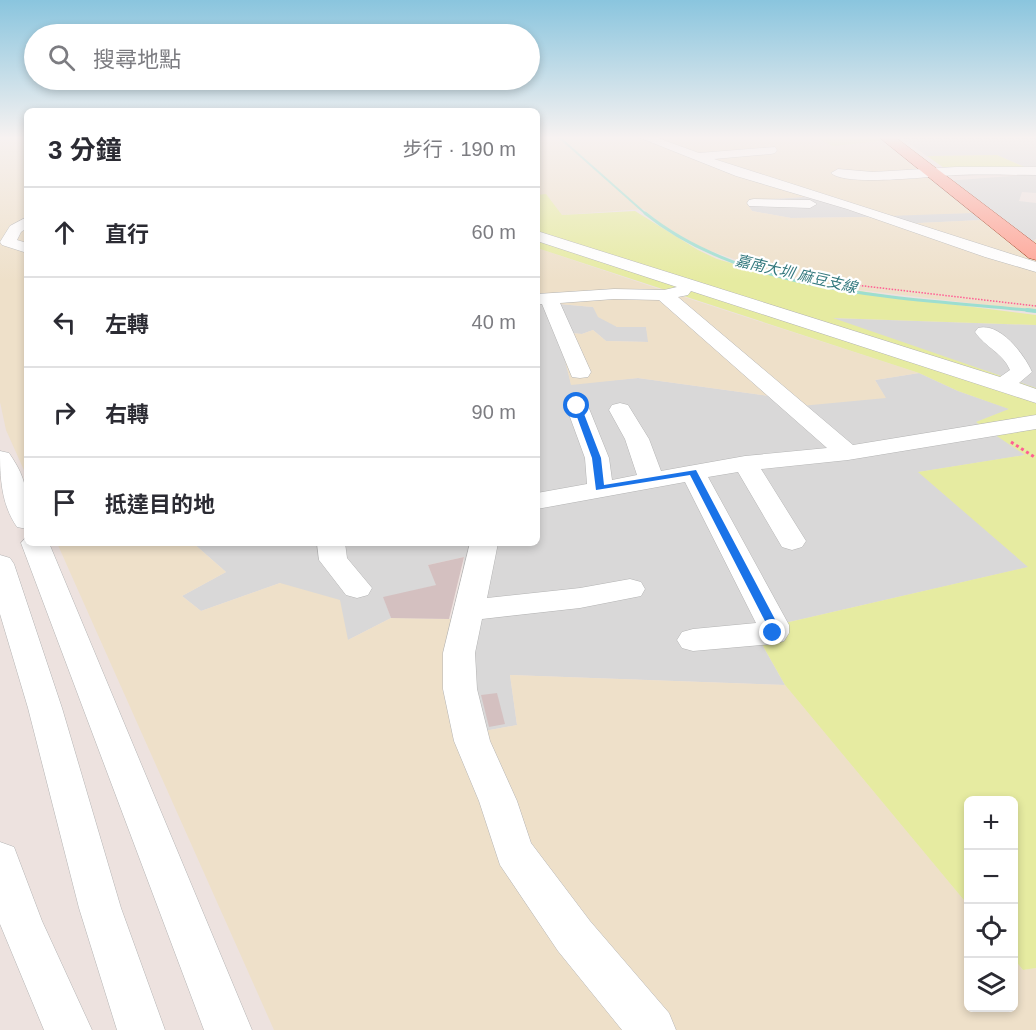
<!DOCTYPE html>
<html lang="zh-TW">
<head>
<meta charset="utf-8">
<style>
  body { margin:0; font-family:Arial,"Noto Sans TC",sans-serif; background:#f2f2f3; color:#2b2b33 }
  .controls { position:absolute; right:18px; bottom:18px; display:grid; overflow:hidden; border-radius:9px; box-shadow:0 3px 9px #0003 }
  .controls button { width:54px; height:54px; display:grid; place-items:center; padding:0; border:0; border-bottom:2px solid #e1e1e2; background:#fff; color:#2b2b33; font:30px sans-serif }
  .stop { position:absolute; width:18px; height:18px; margin:-14px; border:4px solid #1a73e8; border-radius:50%; background:#fff }
  .stop.end { background:#1a73e8; border-color:#fff; box-shadow:0 2px 6px #0008 }
  .list { margin:0; padding:0; list-style:none }
  h2 { display:flex; justify-content:space-between; align-items:center; height:78px; margin:0; padding:0 24px; font-size:26px }
  h2 small { font-size:20px; font-weight:400; color:#7c7c81 }
  .list li { display:grid; grid-template-columns:39px 1fr auto; gap:18px; align-items:center; box-sizing:border-box; height:90px; padding:0 24px; border-top:2px solid #e1e1e2 }
  .list b { display:block; font-size:22px; white-space:nowrap }
  .list em { font-size:20px; font-style:normal; color:#7c7c81 }
  .icon { flex:none; width:33px; height:33px; fill:none; stroke:currentColor; stroke-width:2; stroke-linecap:round; stroke-linejoin:round }
  .map { position:relative; flex:none; width:1036px; height:1030px; overflow:hidden }
  .search { position:absolute; background:#fff; box-shadow:0 3px 9px #0003; left:24px; top:24px; width:516px; height:66px; display:flex; align-items:center; gap:15px; box-sizing:border-box; padding:0 21px; border-radius:33px; color:#7c7c81; font-size:22px }
  .panel { position:absolute; background:#fff; box-shadow:0 3px 9px #0003; left:24px; top:108px; width:516px; height:438px; border-radius:9px }
  .map>svg:first-child { display:block }
</style>
</head>
<body>
<div class="map">
<svg width="1036" height="1030" viewBox="0 0 1036 1030">
  <rect width="100%" height="100%" fill="#ede2df"/>
  <g fill="#d9d8d8">
    <polygon points="899,137 1036,137 1036,167 1029,169 997,155 927,156"/>
    <polygon points="1036,174 1036,193 1022,192 1019,201 1036,203 1036,239 1022,251 982,220 898,224 867,217 791,218 752,211 748,205 757,200 803,197 921,214 971,213 933,182"/>
    <polygon points="537,295 548,303 593,307 617,327 646,327 649,342 606,341 593,330 582,334 559,332 571,384 638,378 777,397 885,397 875,380 919,373 958,391 1010,409 977,422 1026,455 919,472 1029,567 754,630 785,685 510,675 517,725 468,734 462,579 464,557 428,565 437,585 384,598 391,618 348,640 280,583 201,611 182,596 226,572 193,543 537,543"/>
    <polygon points="830,318 1036,325 1036,388 1034,388"/>
  </g>
  <g fill="#eee0c9">
    <polygon points="0,137 27,137 27,477 6,430 0,402"/>
    <polygon points="537,137 814,137 833,146 882,141 972,213 888,216 815,198 803,197 757,200 748,205 752,211 791,218 867,217 898,224 982,220 1022,251 1036,239 1036,311 835,287 781,275 702,248 666,228 643,209 562,215 546,195 537,195"/>
    <polygon points="537,248 656,288 919,373 875,380 886,398 790,407 777,397 638,378 571,385 558,332 582,334 593,330 606,341 648,342 646,327 617,327 598,317 593,307 548,303 537,295"/>
    <polygon points="57,543 193,543 226,572 182,596 201,611 280,583 340,600 348,640 391,618 457,619 468,734 517,725 510,675 785,685 968,905 968,1008 1014,1008 1014,959 1023,970 1036,968 1036,1030 274,1030"/>
  </g>
  <g fill="#e6eba1">
    <polygon points="814,137 877,137 882,141 833,146"/>
    <polygon points="997,155 1029,169 947,170 927,156"/>
    <polygon points="546,194 562,215 635,211 698,250 717,259 787,279 903,298 1036,315 1036,325 833,318 1036,388 1036,968 1023,970 1014,959 1014,800 968,800 968,905 785,685 754,630 1028,567 918,472 1025,455 976,422 1009,409 958,391 919,373 537,248 537,195"/>
  </g>
  <g fill="none" stroke-linecap="round" stroke-linejoin="round">
    <polyline stroke="#9dded0" stroke-width="2" points="559,137 647,215"/>
    <path stroke="#9dded0" stroke-width="3" d="M645 213C747 296 911 298 1036 311"/>
    <polyline stroke="#9dded0" stroke-width="4" points="1027,310 1036,311"/>
  </g>
  <g fill="#d4c0c0">
    <polygon points="464,557 449,619 391,618 383,597 436,585 428,565"/>
    <polygon points="497,693 505,724 489,727 481,695"/>
  </g>
  <g fill="none" stroke-linecap="round" stroke-linejoin="round">
    <defs>
      <g id="minor">
        <polygon points="638,137 655,137 699,153 775,147 777,150 775,153 771,154 714,159 1036,262 1036,272 985,257 847,209 736,176"/>
        <path d="M956 167H1036V175C1009 175 983 174 956 175 933 176 845 187 831 173L838 169 873 172Z"/>
        <polygon points="754,199 810,200 817,204 810,208 749,206 747,203 749,200"/>
        <polygon points="27,217 27,228 21,232 17,240 27,243 27,253 2,245 0,242 10,226"/>
        <path d="M537 231 1000 377 1010 370C1003 353 985 347 975 332L978 328C1000 322 1024 354 1032 372L1019 383 1036 389V403L691 291 688 295 678 297 853 445 1036 415V429L848 460 761 469 806 541 802 547 792 550 782 547 738 472 708 477 789 625V633L784 641 773 644 693 651 682 648 677 640 682 632 693 629 756 623 685 482 537 509V493L587 484 585 458 566 406 569 401 577 399 585 401 588 406 609 458 612 480 637 475 625 439 609 410 612 405 620 403 628 405 649 439 661 471 745 456 827 448 659 300 614 299 560 303 591 372 588 377 580 378 572 377 542 304H537V294L614 289 664 290 677 287 537 241Z"/>
        <path d="M0 451 9 453C29 482 27 495 27 529L17 527C1 504 0 477 0 451Z"/>
        <polygon points="27,536 27,543 49,543 252,1030 204,1030 21,543"/>
        <polygon points="317,543 345,543 347,558 372,588 368,595 357,598 346,595 319,560"/>
        <polygon points="470,543 498,543 487,598 580,588 630,579 641,582 645,589 641,596 580,608 482,619 475,653 477,689 490,741 517,801 531,843 590,921 669,1013 676,1030 622,1030 558,951 500,865 479,801 454,741 443,689 443,653"/>
        <polygon points="0,555 10,558 14,564 62,708 121,908 165,1030 117,1030 79,908 28,708 0,614"/>
        <polygon points="0,842 14,847 42,921 92,1030 44,1030 0,924"/>
      </g>
      <polygon id="major" points="879,137 895,137 1036,244 1036,260 1029,258"/>
    </defs>
    <use href="#minor" stroke="#b4b4b4" stroke-width="1"/>
    <use href="#major" stroke="#912100" stroke-width="1"/>
    <polyline stroke="#ff5e94" stroke-width="1.5" stroke-dasharray="1.5 1.5" stroke-linecap="butt" points="838,283 1036,306"/>
    <polyline stroke="#ff5e94" stroke-width="3" stroke-dasharray="3 3" stroke-linecap="butt" points="1011,442 1036,458"/>
    <use href="#minor" fill="#fff" fill-rule="evenodd"/>
    <use href="#major" fill="#ffa192" fill-rule="evenodd"/>
  </g>
  <linearGradient id="sky" x2="0" y2="1"><stop stop-color="#8ac5de"/><stop offset="0.49" stop-color="#f7f2f1"/><stop offset="1" stop-color="#f7f2f1" stop-opacity="0"/></linearGradient>
  <rect width="1036" height="281" fill="url(#sky)"/>
  <polygon fill="#1a73e8" points="577,403 581,406 601,458 604,485 696,470 778,625 777,636 769,636 767,625 690,475 596,490 592,458 573,406"/>
  <g text-anchor="middle" stroke-width="4.5" stroke-linejoin="round" paint-order="stroke">
    <g font-size="15" font-style="italic" fill="#357a7f" stroke="#fff">
      <text transform="translate(796 274) rotate(13)" y="5">嘉南大圳 麻豆支線</text>
    </g>
  </g>
</svg>
<div class="controls">
<button>+</button>
<button>−</button>
<button><svg class="icon" aria-label="locate" viewBox="0 0 24 24"><circle cx="12" cy="12" r="6"/><path d="M12 2v4M12 18v4M2 12h4M18 12h4"/></svg></button>
<button><svg class="icon" aria-label="layers" viewBox="0 0 24 24"><path d="M12 4l9 5-9 5-9-5zM3 14l9 5 9-5"/></svg></button>
</div>
<div class="stop" style="left:577px;top:406px"></div>
<div class="stop end" style="left:773px;top:633px"></div>
<div class="search"><svg class="icon" aria-label="search" viewBox="0 0 24 24"><circle cx="10" cy="10" r="6"/><path d="M15 15l6 6"/></svg>搜尋地點</div>
<section class="panel">
<h2>3 分鐘<small>步行 · 190 m</small></h2>
<ul class="list">
<li><svg class="icon" aria-label="ahead" viewBox="0 0 24 24"><path d="M12 20V5M6 11l6-6 6 6"/></svg><div><b>直行</b></div><em>60 m</em></li>
<li><svg class="icon" aria-label="left" viewBox="0 0 24 24"><path d="M17 20v-9H6M10 6l-5 5 5 5"/></svg><div><b>左轉</b></div><em>40 m</em></li>
<li><svg class="icon" aria-label="right" viewBox="0 0 24 24"><path d="M7 20v-9h11M14 6l5 5-5 5"/></svg><div><b>右轉</b></div><em>90 m</em></li>
<li><svg class="icon" aria-label="arrive" viewBox="0 0 24 24"><path d="M6 21V4h12l-3 4 3 4H6"/></svg><div><b>抵達目的地</b></div></li>
</ul>
</section>
</div>
</body>
</html>
